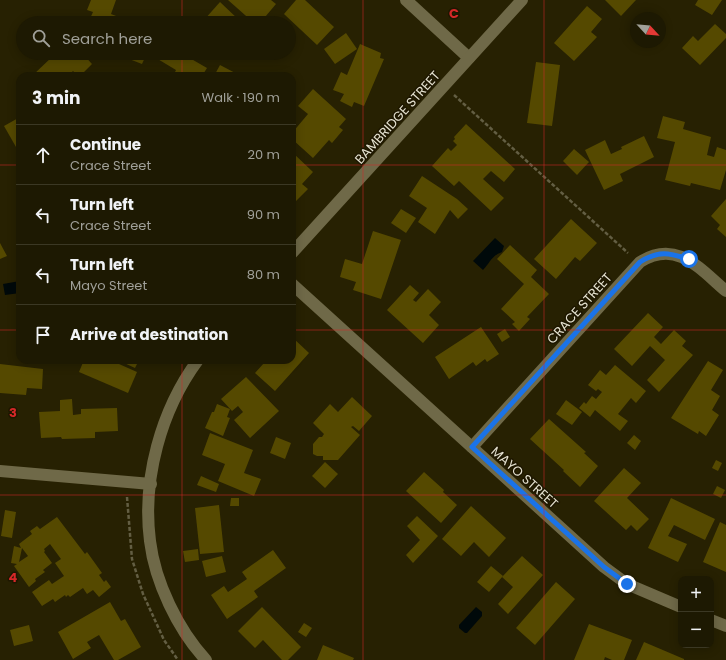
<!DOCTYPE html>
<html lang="en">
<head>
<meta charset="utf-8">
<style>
  body { margin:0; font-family:Poppins,sans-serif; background:#2a2611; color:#f1f3f6 }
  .controls { position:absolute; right:12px; bottom:12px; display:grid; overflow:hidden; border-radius:8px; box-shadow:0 2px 10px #0003 }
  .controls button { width:36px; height:36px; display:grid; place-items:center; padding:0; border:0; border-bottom:1px solid #3b3824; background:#1d1902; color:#f1f3f6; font:20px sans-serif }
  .compass { position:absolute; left:630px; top:12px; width:36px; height:36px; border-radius:50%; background:#1d1902; box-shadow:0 2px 10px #0003; rotate:116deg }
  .stop { position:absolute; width:12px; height:12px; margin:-9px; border:3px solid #1a73e8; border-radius:50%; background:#fff }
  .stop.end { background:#1a73e8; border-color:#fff; box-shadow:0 1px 4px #0008 }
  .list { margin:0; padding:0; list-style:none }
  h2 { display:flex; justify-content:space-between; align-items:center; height:52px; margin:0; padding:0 16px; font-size:17px }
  h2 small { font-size:13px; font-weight:400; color:#a0a099 }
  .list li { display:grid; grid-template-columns:26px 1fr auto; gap:12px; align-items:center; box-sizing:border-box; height:60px; padding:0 16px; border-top:1px solid #3b3824 }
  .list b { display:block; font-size:15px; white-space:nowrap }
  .list p { margin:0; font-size:13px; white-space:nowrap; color:#a0a099 }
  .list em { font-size:13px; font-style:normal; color:#a0a099 }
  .icon { flex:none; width:22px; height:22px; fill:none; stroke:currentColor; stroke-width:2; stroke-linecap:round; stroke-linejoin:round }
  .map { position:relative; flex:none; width:726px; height:660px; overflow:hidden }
  .search { position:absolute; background:#1d1902; box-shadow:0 2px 10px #0003; left:16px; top:16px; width:280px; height:44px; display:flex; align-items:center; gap:10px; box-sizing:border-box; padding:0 14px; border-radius:22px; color:#a0a099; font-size:15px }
  .panel { position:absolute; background:#1d1902; box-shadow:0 2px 10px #0003; left:16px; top:72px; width:280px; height:292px; border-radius:12px }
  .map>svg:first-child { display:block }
</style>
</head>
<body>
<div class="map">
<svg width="726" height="660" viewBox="0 0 726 660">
  <rect width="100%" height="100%" fill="#272102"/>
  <g fill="#00090a">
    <path d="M495 238 504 246 502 252C491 256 490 263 483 270L473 261Z"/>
    <polygon points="20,281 20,293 5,295 3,284"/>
    <polygon points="476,607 482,612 482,616 467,633 465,633 459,628 459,625"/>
  </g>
  <g fill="#554900" fill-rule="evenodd">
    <polygon points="91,0 116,0 111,14 134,23 88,23 93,12 87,10"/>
    <polygon points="228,0 271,0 276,4 260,23 254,23"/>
    <polygon points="296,0 305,0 334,27 317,45 284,14"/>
    <polygon points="605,0 636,0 621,16"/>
    <polygon points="698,0 722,0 712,15 695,5"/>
    <polygon points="220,2 240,21 238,23 207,23 204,20"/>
    <polygon points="587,6 602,19 591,32 597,37 574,61 554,43"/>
    <polygon points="715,24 726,34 726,38 700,65 682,48 693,36 698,41"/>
    <polygon points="346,33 357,49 335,64 324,49"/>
    <polygon points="360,44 381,53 380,58 384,59 364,106 354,102 352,107 340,101 344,94 333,90 341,72 347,75"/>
    <polygon points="50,53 82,53 92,64 80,76 78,76 73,71 68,76 35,76 33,75 53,56"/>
    <polygon points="131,53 147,53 142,64 129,59"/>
    <polygon points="159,53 181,53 207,68 202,76 173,76 176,70 156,58"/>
    <polygon points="536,62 560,65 552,126 527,123"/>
    <polygon points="220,65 241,76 214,76"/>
    <polygon points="313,89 346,119 339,127 343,130 332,143 329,140 313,158 292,139 292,133 308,114 298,106"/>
    <polygon points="663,116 685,122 683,129 711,137 707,155 714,157 717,147 726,150 726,170 720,190 691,183 690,186 665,180 675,142 657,138"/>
    <polygon points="20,117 20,154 4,126"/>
    <polygon points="466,124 515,169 504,182 491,171 483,179 504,198 491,211 459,181 454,186 432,166 448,148 451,151 457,145 453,141 455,139 454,137"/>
    <polygon points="644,136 654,157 620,174 623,181 604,190 585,150 605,140 611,154 622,149 621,147"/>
    <polygon points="574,149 589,162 577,175 563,161"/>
    <polygon points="292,152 313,172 302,184 308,189 293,204 292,203"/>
    <polygon points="422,176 457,199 468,209 458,219 450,210 435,234 418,222 427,208 409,196"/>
    <polygon points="726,199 726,237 717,229 720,225 711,216"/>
    <polygon points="401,209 416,218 406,233 391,223"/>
    <polygon points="571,219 597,243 580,261 575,257 556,279 534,259"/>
    <polygon points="373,231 401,240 381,299 353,290 356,282 340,277 345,259 362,264"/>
    <polygon points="0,243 7,256 0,259"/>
    <polygon points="510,245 537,270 531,277 549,294 527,317 530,319 519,331 512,324 515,322 501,309 524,284 497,259"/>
    <polygon points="410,285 419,293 413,300 416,302 428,289 441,302 429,315 439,325 423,343 387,310"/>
    <polygon points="648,313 663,327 654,337 661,344 674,330 686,341 682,346 693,355 659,392 647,380 665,360 650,346 632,366 614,349"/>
    <polygon points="481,327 499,354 487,362 485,359 476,366 473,362 449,379 435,357"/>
    <polygon points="505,329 510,337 502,342 497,334"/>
    <polygon points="292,337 309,353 275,391 255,373 264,363 260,360 292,360"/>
    <polygon points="84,360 110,360 137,372 128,393 79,372"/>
    <polygon points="123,360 139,360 135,368 122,362"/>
    <polygon points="708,361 723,370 711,390 720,396 712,410 719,415 706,436 699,431 698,434 671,418"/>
    <polygon points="0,364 43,369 42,389 27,388 26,395 0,393"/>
    <polygon points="615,365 646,391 636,403 631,398 618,414 628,421 620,431 595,410 590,417 579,408 584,402 586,404 592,396 596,399 602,392 598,389 596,391 588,385 600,370 606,375"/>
    <polygon points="246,377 279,411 250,438 234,420 243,412 238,406 232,411 221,399"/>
    <polygon points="352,397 372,416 359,431 353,426 351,427 360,435 338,460 323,460 323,456 317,456 313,454 313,444 319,437 322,437 324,434 313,423 330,404 338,412"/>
    <polygon points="72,399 73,415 81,414 81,409 117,408 118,431 95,432 95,438 62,439 61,437 41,438 39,412 60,411 60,400"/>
    <polygon points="566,400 582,412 572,425 556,414"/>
    <polygon points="217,404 230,409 227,417 230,418 223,436 205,428 212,412 214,412"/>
    <polygon points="549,419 586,452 584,453 598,466 580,487 563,471 564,470 530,439"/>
    <polygon points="210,433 253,450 244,473 261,479 254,496 218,481 225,464 202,455"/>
    <polygon points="634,435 641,441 635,450 627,443"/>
    <polygon points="276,437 291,443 285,459 270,453"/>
    <polygon points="716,460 722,463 718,471 712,468"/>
    <polygon points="325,462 338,474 325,488 312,476"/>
    <polygon points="624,468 641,483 627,498 649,519 637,531 631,525 626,530 594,501"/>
    <polygon points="424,472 444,490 443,492 457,505 441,523 406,491"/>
    <polygon points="201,476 219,484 216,492 197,485"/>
    <polygon points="717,486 725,490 721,498 713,494"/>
    <polygon points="231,498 239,498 239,506 230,506"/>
    <polygon points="671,498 715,519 705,540 674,525 668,536 687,544 678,562 648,548"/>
    <polygon points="219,505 224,552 200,554 195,508"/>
    <polygon points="471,506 506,538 489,557 474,542 461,556 442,539"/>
    <polygon points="5,510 16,512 12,538 1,536"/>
    <polygon points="417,516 438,536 413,563 406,555 420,540 407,526"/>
    <path d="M57 517 85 554 87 552 102 573 99 575 104 582 106 580 111 587 99 597 93 590 87 594 83 588 70 597 68 595 66 597 65 595 55 602 53 599 42 606 32 592 49 580 52 584 64 576 55 563 61 559 50 544 44 549 45 551 44 552 52 563 43 570 45 572 35 579 36 581 29 587 14 566 17 564 11 563 14 546 21 548 19 544 32 534 30 531 37 526 40 529ZM22 548 28 556 19 562Z"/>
    <polygon points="720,522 726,525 726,572 703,562"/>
    <polygon points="198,549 199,560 185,562 183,551"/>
    <polygon points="273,550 286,568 254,591 258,597 227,619 211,595 224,586 228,592 247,579 242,572"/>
    <polygon points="222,556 226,572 206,577 202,561"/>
    <polygon points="522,556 543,575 508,614 498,604 513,587 502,577"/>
    <polygon points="491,566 503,576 489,592 477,582"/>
    <polygon points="556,582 575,599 535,645 516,628"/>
    <polygon points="110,602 121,621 125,619 141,647 118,660 114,660 99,635 87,642 91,648 73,659 58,632"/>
    <polygon points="262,607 301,647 288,660 282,660 263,640 255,648 238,631"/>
    <polygon points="304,623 312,628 306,637 298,632"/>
    <polygon points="589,624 632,640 624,660 612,660 605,657 604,660 574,660"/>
    <polygon points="29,625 33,641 14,646 10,630"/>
    <polygon points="644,642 684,659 684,660 636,660"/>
    <polygon points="323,645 354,658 353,660 317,660"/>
  </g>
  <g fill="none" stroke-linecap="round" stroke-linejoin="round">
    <g stroke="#635e43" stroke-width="2.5" stroke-dasharray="4 2" stroke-linecap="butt">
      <polyline points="454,95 628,253"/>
      <polyline points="127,497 132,559 143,594 164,640 178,660"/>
    </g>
    <g stroke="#6f6948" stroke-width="12">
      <polyline points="406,0 469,58"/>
      <polyline points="292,253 522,0"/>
      <polyline points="292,284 604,567 627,584 681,607"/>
      <path d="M198 360C161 410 142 479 150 541 155 582 178 630 206 660"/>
      <path d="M472 447 640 262C677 239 700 269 726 291"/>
      <polyline points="0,471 151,484"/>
      <polyline points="711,620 726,626"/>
    </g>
  </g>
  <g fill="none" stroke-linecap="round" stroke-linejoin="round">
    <path stroke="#1a73e8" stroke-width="5" d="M627 584 604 567 472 447 640 262C659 250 669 253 689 259"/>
  </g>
  <path fill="none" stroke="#d62828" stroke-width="1" stroke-opacity="0.55" d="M182 0V23M363 0V660M544 0V660M182 53V76M0 165H20M292 165H726M0 330H20M292 330H726M182 360V660M0 495H726"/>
  <g text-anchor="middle" stroke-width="3" stroke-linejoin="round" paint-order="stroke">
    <g font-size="13" fill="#e5e2d0" stroke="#1e1700">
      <text transform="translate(397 117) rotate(-48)" y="5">BAMBRIDGE STREET</text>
      <text transform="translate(579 308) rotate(-48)" y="5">CRACE STREET</text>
      <text transform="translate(525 477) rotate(42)" y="5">MAYO STREET</text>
    </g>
  </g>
  <g font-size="13" text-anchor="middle" font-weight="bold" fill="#d62828" stroke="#1e1700" stroke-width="3" stroke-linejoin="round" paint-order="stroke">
    <text x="454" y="18">C</text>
    <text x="13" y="417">3</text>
    <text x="13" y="582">4</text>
  </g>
</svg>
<div class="controls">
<button>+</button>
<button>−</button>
</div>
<svg class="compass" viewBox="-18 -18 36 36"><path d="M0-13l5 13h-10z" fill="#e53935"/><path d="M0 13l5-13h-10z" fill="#a0a099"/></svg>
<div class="stop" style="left:689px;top:259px"></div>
<div class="stop end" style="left:627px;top:584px"></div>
<div class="search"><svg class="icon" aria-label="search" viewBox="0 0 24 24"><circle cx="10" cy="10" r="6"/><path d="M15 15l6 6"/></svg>Search here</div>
<section class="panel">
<h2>3 min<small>Walk · 190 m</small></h2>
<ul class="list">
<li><svg class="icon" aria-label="ahead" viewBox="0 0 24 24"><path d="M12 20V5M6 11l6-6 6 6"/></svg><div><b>Continue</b><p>Crace Street</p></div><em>20 m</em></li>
<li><svg class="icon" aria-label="left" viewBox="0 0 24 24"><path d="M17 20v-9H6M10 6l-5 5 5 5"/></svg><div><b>Turn left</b><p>Crace Street</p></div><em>90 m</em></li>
<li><svg class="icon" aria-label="left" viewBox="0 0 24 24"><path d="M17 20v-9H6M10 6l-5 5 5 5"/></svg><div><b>Turn left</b><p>Mayo Street</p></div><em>80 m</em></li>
<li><svg class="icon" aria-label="arrive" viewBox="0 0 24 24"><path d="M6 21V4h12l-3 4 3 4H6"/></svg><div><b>Arrive at destination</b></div></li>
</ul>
</section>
</div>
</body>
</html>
